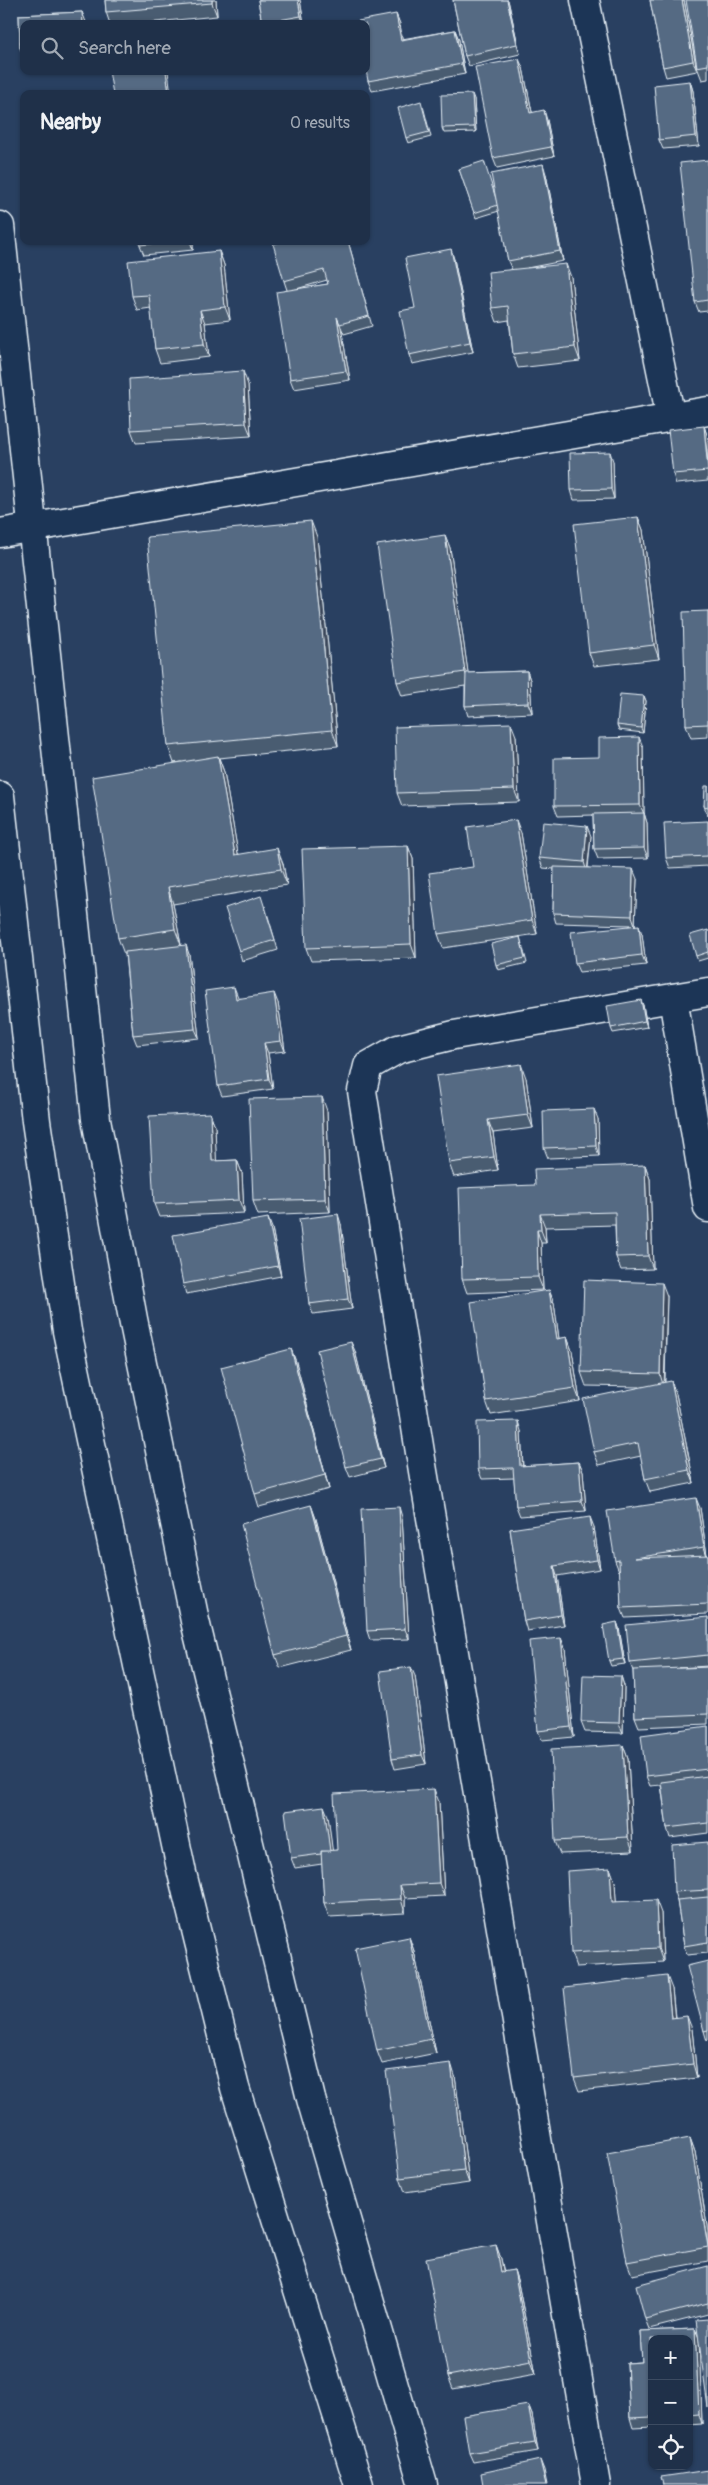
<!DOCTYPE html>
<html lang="en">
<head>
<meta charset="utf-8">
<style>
  body { margin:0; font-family:Pangolin,sans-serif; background:#2c3c53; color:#f1f3f6 }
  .controls { position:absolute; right:15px; bottom:15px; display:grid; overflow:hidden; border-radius:10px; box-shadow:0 1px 4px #0004 }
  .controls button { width:45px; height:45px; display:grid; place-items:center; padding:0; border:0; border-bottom:1px solid #3c4b61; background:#1f3049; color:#f1f3f6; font:25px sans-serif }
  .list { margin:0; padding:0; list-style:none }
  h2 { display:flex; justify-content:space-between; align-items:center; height:65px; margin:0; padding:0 20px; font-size:21px }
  h2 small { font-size:16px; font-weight:400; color:#a1a9b4 }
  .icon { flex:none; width:28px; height:28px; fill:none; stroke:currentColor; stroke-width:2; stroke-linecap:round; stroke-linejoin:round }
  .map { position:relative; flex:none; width:708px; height:2485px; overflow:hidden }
  .search { position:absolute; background:#1f3049; box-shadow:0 1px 4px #0004; left:20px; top:20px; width:350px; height:55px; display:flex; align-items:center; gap:12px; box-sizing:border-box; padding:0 18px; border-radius:10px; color:#a1a9b4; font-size:19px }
  .panel { position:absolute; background:#1f3049; box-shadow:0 1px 4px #0004; left:20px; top:90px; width:350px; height:155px; border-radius:10px }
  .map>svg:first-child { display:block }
</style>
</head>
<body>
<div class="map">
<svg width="708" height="2485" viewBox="0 0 708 2485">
  <rect width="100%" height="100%" fill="#294061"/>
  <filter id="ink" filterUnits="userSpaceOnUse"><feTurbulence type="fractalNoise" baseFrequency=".02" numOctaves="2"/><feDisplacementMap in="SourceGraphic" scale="10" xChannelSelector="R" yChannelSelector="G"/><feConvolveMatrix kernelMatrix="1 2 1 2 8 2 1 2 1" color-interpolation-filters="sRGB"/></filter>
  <g filter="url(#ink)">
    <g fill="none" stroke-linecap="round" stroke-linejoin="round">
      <defs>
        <g id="minor">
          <polyline points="585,0 671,418"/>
          <polyline points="0,533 708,411"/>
          <polyline points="673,998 708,1208"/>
          <polyline points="596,2485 423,1471 362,1091 368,1066 398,1049 454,1035 708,992"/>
        </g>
        <g id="major">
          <polyline points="0,226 96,1119 133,1319 195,1621 311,2099 423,2485"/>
          <polyline points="0,796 36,1121 67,1331 182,1873 235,2088 359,2485"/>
        </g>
      </defs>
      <use href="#minor" stroke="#e8f1f8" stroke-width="31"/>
      <use href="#major" stroke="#e8f1f8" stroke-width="31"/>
      <use href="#minor" stroke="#1d3557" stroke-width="28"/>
      <use href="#major" stroke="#1d3557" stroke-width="28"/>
    </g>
    <g fill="#495b71" stroke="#e8f1f8" fill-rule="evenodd">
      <polygon points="105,0 216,0 217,16 135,24 110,24 106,12"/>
      <polygon points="258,0 300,0 304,24 262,24"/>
      <polygon points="453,0 508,0 520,54 469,66 465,56"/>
      <polygon points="650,0 684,0 697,71 666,77 663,67"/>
      <polygon points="708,0 708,79 702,80 697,67"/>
      <polygon points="82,12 86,24 24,24 24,57 20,48 19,15"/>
      <polygon points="396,14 400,24 402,39 455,30 459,40 465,74 372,91 368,81"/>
      <polygon points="523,68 532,112 547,120 554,156 497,168 493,158"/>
      <polygon points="690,81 693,91 699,146 663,149 659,140"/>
      <polygon points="474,99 476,132 444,133 442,128"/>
      <polygon points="423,106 431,137 408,143 406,138"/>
      <polygon points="708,160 708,311 699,312 695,302"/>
      <polygon points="459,169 497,201 546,174 563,261 527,268 571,277 580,361 518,368 513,354 509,320 497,322 492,308 512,270 508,261 499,211 476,218"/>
      <polygon points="140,241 193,241 193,250 144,255 140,245"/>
      <path d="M348 241 372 326 344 334 341 327 350 380 294 389 290 379 287 290 284 281ZM327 280 328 284 293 290Z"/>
      <polygon points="219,251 224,265 230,320 205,323 209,357 160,363 155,349 151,308 137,310 132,296"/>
      <polygon points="454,259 473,352 412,364 409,355 415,308"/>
      <polygon points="248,385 251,436 136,443 131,430"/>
      <polygon points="704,426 707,435 708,441 708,481 676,484 673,474"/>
      <polygon points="613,461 614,499 574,500 571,490"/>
      <polygon points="638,517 643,530 659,659 594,666 589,653"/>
      <polygon points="445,535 450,548 468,673 527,671 530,680 532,713 468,716 465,706 465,686 402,696 397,682"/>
      <polygon points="317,537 338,746 219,758 224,772 238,854 283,864 287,885 173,904 181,945 189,954 199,1038 137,1045 133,1035 125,954 124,954 118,938 182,762 174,763 168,746"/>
      <polygon points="708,611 708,737 691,738 686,725"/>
      <polygon points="644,696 646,701 643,733 619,730 617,725"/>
      <polygon points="516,736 519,802 402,806 397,793"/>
      <polygon points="643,747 644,813 647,823 648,858 598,859 594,849 593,815 558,816 554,806 599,757"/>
      <polygon points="708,786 708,816 704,806"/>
      <polygon points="708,821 708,866 670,868 666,858"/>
      <polygon points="521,833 537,934 443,948 438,934 473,867"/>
      <polygon points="591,836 588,868 637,879 635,925 642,934 646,965 579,972 575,963 631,925 556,923 553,913 554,869 543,868 539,858"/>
      <polygon points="408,846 413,859 416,958 311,961 306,948"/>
      <polygon points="265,906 278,950 242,961 239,951"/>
      <polygon points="708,930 708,958 698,961 696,956"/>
      <polygon points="520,937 527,963 498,970 496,965"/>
      <polygon points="238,997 238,998 278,1003 285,1051 268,1053 273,1089 222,1096 218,1086"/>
      <polygon points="643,1005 647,1027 613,1033 611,1028"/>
      <polygon points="526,1078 533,1128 493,1133 498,1170 454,1177 449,1163"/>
      <polygon points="327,1111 330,1212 258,1215 253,1201"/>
      <polygon points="210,1113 215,1126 216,1161 237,1160 242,1173 244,1213 159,1217 154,1204"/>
      <polygon points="598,1119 599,1156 548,1158 544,1148"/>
      <polygon points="645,1165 650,1179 653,1269 621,1270 616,1257 615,1225 545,1227 546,1243 541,1243 543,1290 467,1293 462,1279 535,1185"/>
      <polygon points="341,1224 352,1309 313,1314 309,1304"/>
      <polygon points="272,1228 281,1276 186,1294 183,1284"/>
      <polygon points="549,1290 554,1303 559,1339 567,1337 572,1351 580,1401 491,1415 486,1401"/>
      <polygon points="667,1296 665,1382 676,1394 694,1483 650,1492 645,1479 641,1456 599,1465 594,1452 640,1387 586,1386 581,1372"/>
      <polygon points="291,1349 296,1362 329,1489 259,1507 255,1494"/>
      <polygon points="355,1351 384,1468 350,1477 346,1467"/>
      <polygon points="521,1431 523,1466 579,1462 583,1471 586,1511 520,1516 516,1506 514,1478 482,1479 478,1469"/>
      <polygon points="311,1505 316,1519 351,1650 280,1668 275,1655"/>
      <polygon points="700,1508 707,1555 708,1555 708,1614 625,1618 621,1608 620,1570 619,1571 615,1561"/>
      <polygon points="402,1517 409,1639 370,1640 367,1631"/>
      <polygon points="594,1527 600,1569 557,1576 564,1625 527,1631 524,1621 510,1529"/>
      <polygon points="708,1617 708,1666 679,1668 708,1667 708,1724 639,1727 635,1717 633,1671 630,1663"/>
      <polygon points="617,1622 619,1628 625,1664 611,1666 609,1661"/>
      <polygon points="561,1638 565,1648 574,1737 542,1740 538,1731"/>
      <polygon points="415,1676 426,1764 395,1769 392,1759"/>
      <polygon points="621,1676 624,1686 623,1733 585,1732 581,1722"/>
      <polygon points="708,1726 708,1833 670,1838 667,1828 661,1785 650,1786 646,1776"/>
      <polygon points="623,1745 628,1759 633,1851 560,1854 555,1841"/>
      <polygon points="439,1802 444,1896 405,1898 405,1913 329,1917 324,1903 322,1864 295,1868 291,1858 328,1816 332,1851 337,1850"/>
      <polygon points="708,1842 708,1953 687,1955 684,1946 677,1901 674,1892"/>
      <polygon points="610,1868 615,1882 616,1902 661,1913 663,1962 576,1967 571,1953"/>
      <polygon points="409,1937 414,1951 436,2053 382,2064 377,2051"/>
      <polygon points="708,1961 708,2040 707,2041 704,2031"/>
      <polygon points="672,1989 675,2017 692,2029 697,2078 579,2091 574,2078"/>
      <polygon points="455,2076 469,2183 405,2192 400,2178"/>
      <polygon points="690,2138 695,2152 708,2232 708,2261 632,2275 627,2262"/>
      <polygon points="496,2245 501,2259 504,2272 514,2270 518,2283 536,2374 453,2389 448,2376"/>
      <polygon points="708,2266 708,2314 649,2329 645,2319"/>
      <polygon points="695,2329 699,2338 702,2424 689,2425 689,2339 652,2339 652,2427 633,2428 630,2418 627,2363 642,2362 640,2331"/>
      <polygon points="528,2405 532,2415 538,2451 473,2462 469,2453"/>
    </g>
    <g fill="#3c4a5c" stroke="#e8f1f8">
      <polygon points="212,0 216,0 217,16 212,3"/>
      <polygon points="298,0 300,0 304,24 301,16"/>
      <polygon points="507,0 508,0 520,54 517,44"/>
      <polygon points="682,0 684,0 697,71 693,61"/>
      <polygon points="82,12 86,22 86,24 83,24"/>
      <polygon points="396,14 400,24 404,50 401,40"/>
      <polygon points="455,30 459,40 465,74 462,64"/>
      <polygon points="519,59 523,68 534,122 530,113"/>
      <polygon points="166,71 168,71 171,94 169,94"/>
      <polygon points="690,81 693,91 699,146 696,136"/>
      <polygon points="472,94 474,99 476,132 474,127"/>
      <polygon points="544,110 547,120 554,156 551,147"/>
      <polygon points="543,164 546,174 563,261 560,251"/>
      <polygon points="190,241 193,241 193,250"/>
      <polygon points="451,249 454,259 473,352 470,342"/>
      <polygon points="219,251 224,265 230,320 225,307"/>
      <polygon points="566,264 571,277 580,361 575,347"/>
      <polygon points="200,310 205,323 209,357 204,344"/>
      <polygon points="337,317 341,327 350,380 346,371"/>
      <polygon points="243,371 248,385 251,436 246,423"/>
      <polygon points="704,426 707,435 708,441 708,465"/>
      <polygon points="610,452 613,461 614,499 611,489"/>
      <polygon points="638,517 643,530 659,659 654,645"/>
      <polygon points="311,521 317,537 338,746 332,730"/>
      <polygon points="445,535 450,548 470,686 465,672"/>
      <polygon points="527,671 530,680 532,713 528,703"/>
      <polygon points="644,696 646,701 643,733 641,728"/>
      <polygon points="511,723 516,736 519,802 514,789"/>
      <polygon points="639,737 643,747 644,814 640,805"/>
      <polygon points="218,756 224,772 241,871 235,855"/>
      <polygon points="644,813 647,823 648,858 644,848"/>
      <polygon points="516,820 521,833 537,934 532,920"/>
      <polygon points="587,826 591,836 587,872 584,862"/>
      <polygon points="408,846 413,859 416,958 411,944"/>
      <polygon points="277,848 283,864 287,885 281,869"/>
      <polygon points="633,869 637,879 635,925 632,916"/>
      <polygon points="168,887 173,904 181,945 175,929"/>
      <polygon points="639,925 642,934 646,965 642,955"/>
      <polygon points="186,945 189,954 199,1038 195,1029"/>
      <polygon points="234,987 238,997 239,1008 236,999"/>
      <polygon points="274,993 278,1003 285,1051 281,1041"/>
      <polygon points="641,1000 643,1005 647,1027 645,1021"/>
      <polygon points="264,1043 268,1053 273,1089 269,1079"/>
      <polygon points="521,1064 526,1078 533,1128 528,1115"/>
      <polygon points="322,1097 327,1111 330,1212 325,1199"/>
      <polygon points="594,1109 598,1119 599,1156 596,1146"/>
      <polygon points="210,1113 215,1126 217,1175 212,1161"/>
      <polygon points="488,1120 493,1133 498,1170 494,1157"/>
      <polygon points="237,1160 242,1173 244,1213 239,1200"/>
      <polygon points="645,1165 650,1179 653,1269 648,1256"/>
      <polygon points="338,1214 341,1224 352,1309 348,1299"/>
      <polygon points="540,1214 545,1227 546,1243 541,1230"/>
      <polygon points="268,1218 272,1228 281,1276 278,1266"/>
      <polygon points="537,1230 541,1243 543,1290 538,1277"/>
      <polygon points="662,1283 667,1296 664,1388 660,1374"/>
      <polygon points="549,1290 554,1303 561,1353 557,1339"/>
      <polygon points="567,1337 572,1351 580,1401 575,1388"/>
      <polygon points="351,1342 355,1351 384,1468 381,1459"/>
      <polygon points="291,1349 296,1362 329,1489 325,1475"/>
      <polygon points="671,1381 676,1394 694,1483 689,1470"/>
      <polygon points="518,1421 521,1431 523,1476 520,1466"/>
      <polygon points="579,1462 583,1471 586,1511 582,1501"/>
      <polygon points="696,1498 700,1508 707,1556 704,1547"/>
      <polygon points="311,1505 316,1519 351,1650 346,1636"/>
      <polygon points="399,1507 402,1517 409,1639 405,1629"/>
      <polygon points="590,1517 594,1527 600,1569 597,1560"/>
      <polygon points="554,1566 557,1576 564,1625 561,1615"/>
      <polygon points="617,1622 619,1628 625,1664 623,1659"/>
      <polygon points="561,1638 565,1648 574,1737 571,1727"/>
      <polygon points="411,1667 415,1676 426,1764 422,1755"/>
      <polygon points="621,1676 624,1686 623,1733 619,1723"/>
      <polygon points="623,1745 628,1759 633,1851 628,1837"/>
      <polygon points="434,1789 439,1802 444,1896 439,1883"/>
      <polygon points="324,1806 328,1816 334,1863 330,1853"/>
      <polygon points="610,1868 615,1882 617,1915 612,1902"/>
      <polygon points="400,1885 405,1898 405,1913 401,1899"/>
      <polygon points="656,1900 661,1913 663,1962 658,1948"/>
      <polygon points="409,1937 414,1951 436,2053 431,2039"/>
      <polygon points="667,1976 672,1989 676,2031 671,2018"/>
      <polygon points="687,2016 692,2029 697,2078 693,2064"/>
      <polygon points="451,2063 455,2076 469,2183 464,2170"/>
      <polygon points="690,2138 695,2152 708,2232 708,2247"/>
      <polygon points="496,2245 501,2259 506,2286 501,2272"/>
      <polygon points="514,2270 518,2283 536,2374 531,2360"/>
      <polygon points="695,2329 699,2338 702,2424 699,2414"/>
      <polygon points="528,2405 532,2415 538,2451 535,2442"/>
      <polygon points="540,2460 544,2470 547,2485 546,2485"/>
    </g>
    <g fill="#556a83" stroke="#e8f1f8">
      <polygon points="105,0 212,0 212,3 106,12"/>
      <polygon points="258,0 298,0 301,16 262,23"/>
      <polygon points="453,0 507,0 517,44 465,56"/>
      <polygon points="650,0 682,0 693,61 663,67"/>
      <polygon points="686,0 708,0 708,65 697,67"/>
      <polygon points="82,12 83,24 24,24 24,48 20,48 19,15"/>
      <polygon points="396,14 401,40 455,30 462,64 368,81 366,70 366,24 358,24 358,21"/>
      <polygon points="519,59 530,113 544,110 551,147 493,158 475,67"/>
      <polygon points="109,71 166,71 169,94 113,94"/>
      <polygon points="690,81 696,136 659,140 654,85"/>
      <polygon points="472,94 474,127 442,128 441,95"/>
      <polygon points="421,101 429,132 406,138 398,108"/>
      <polygon points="708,160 708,300 695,302 680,163"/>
      <polygon points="484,161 498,205 474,213 459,169"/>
      <polygon points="543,164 560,251 508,261 491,174"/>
      <polygon points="140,241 178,241 140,245"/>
      <polygon points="284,241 348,241 369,316 340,324 337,317 346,371 290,379 276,292 328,284 324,270 284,281 273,244"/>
      <polygon points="451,249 470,342 409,355 400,311 415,308 405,258"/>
      <polygon points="219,251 225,307 200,310 204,344 155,349 149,295 132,296 128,261"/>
      <polygon points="566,264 575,347 513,354 508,306 492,308 488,272"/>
      <polygon points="243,371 246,423 131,430 129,379"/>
      <polygon points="704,426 708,471 673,474 668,430"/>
      <polygon points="610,452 611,489 571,490 570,453"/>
      <polygon points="638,517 654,645 589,653 574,524"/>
      <polygon points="311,521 332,730 168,746 147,537"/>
      <polygon points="445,535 465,672 397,682 377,545"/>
      <polygon points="708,611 708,724 686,725 683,612"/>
      <polygon points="527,671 528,703 465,706 466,673"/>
      <polygon points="620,694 644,696 641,728 617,725"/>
      <polygon points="511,723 514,789 397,793 395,727"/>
      <polygon points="639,737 640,805 554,806 554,758 599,757 599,738"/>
      <polygon points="218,756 235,855 277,848 281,869 168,887 175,929 118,938 92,777"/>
      <polygon points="705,786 708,786 708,807 704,806"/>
      <polygon points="644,813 644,848 594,849 593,814"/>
      <polygon points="516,820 532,920 438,934 429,873 473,867 467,827"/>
      <polygon points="708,821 708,856 666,858 664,823"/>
      <polygon points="543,822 587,826 584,862 539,858"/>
      <polygon points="408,846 411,944 306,948 302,849"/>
      <polygon points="554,867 633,869 632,916 553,913"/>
      <polygon points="261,896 275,940 239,951 225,908"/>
      <polygon points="639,925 642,955 575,963 571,932"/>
      <polygon points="708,930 708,952 696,956 690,935"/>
      <polygon points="520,937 525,958 496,965 491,944"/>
      <polygon points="186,945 195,1029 133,1035 125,952"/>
      <polygon points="234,987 236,999 274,993 281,1041 264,1043 269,1079 218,1086 205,991"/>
      <polygon points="641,1000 645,1021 611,1028 607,1006"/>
      <polygon points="521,1064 528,1115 488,1120 494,1157 449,1163 436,1076"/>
      <polygon points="322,1097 325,1199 253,1201 249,1099"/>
      <polygon points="594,1109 596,1146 544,1148 543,1111"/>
      <polygon points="210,1113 212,1161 237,1160 239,1200 154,1204 149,1116"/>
      <polygon points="645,1165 648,1256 616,1257 615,1212 540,1214 541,1230 537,1230 538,1277 462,1279 459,1188 535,1185 534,1169"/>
      <polygon points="338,1214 348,1299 309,1304 299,1219"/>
      <polygon points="268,1218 278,1266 183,1284 173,1235"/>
      <polygon points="584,1280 662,1283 660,1374 581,1372"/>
      <polygon points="549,1290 557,1339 567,1337 575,1388 486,1401 471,1302"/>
      <polygon points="351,1342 381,1459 346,1467 317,1350"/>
      <polygon points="291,1349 325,1475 255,1494 221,1367"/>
      <polygon points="671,1381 689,1470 645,1479 638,1443 594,1452 583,1399"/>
      <polygon points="518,1421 520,1466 579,1462 582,1501 516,1506 513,1468 478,1469 477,1422"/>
      <polygon points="696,1498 704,1547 635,1558 708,1555 708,1604 621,1608 619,1560 615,1561 607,1511"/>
      <polygon points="311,1505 346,1636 275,1655 241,1524"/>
      <polygon points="399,1507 405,1629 367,1631 361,1509"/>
      <polygon points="590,1517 597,1560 554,1566 561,1615 524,1621 510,1529"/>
      <polygon points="708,1617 708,1655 630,1663 626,1625"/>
      <polygon points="617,1622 623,1659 609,1661 603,1625"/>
      <polygon points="561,1638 571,1727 538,1731 529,1641"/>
      <polygon points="411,1667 422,1755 392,1759 380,1671"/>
      <polygon points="708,1667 708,1714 635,1717 633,1670"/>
      <polygon points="583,1675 621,1676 619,1723 581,1722"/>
      <polygon points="708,1726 708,1769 646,1776 641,1735"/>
      <polygon points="623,1745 628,1837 555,1841 551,1749"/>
      <polygon points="708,1776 708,1823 667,1828 661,1782"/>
      <polygon points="434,1789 439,1883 400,1885 401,1899 324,1903 321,1851 337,1850 334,1794"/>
      <polygon points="324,1806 330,1851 321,1851 321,1854 291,1858 285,1811"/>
      <polygon points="708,1842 708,1890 674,1892 672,1845"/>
      <polygon points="610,1868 612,1902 656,1900 658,1948 571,1953 567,1871"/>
      <polygon points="708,1897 708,1942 684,1946 677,1900"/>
      <polygon points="409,1937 431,2039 377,2051 355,1948"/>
      <polygon points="708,1961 708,2030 704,2031 687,1966"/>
      <polygon points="667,1976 671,2018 687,2016 693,2064 574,2078 564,1988"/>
      <polygon points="451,2063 464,2170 400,2178 386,2071"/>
      <polygon points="690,2138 708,2247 627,2262 607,2153"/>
      <polygon points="496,2245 501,2272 514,2270 531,2360 448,2376 426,2258"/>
      <polygon points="708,2266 708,2303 645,2319 636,2285"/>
      <polygon points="708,2319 708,2408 696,2320"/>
      <polygon points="695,2329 699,2414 689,2415 689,2339 652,2339 652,2417 630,2418 627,2363 642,2362 640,2331"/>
      <polygon points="528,2405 535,2442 469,2453 463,2416"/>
      <polygon points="540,2460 546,2485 483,2485 481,2473"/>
      <polygon points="708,2470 708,2485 663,2485 661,2477"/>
    </g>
  </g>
</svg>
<div class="controls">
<button>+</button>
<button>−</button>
<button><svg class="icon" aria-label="locate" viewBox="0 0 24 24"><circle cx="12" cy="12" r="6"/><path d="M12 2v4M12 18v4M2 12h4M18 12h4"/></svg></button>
</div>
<div class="search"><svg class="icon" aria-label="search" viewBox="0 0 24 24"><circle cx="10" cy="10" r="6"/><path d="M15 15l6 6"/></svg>Search here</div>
<section class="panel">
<h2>Nearby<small>0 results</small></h2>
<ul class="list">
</ul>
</section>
</div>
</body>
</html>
